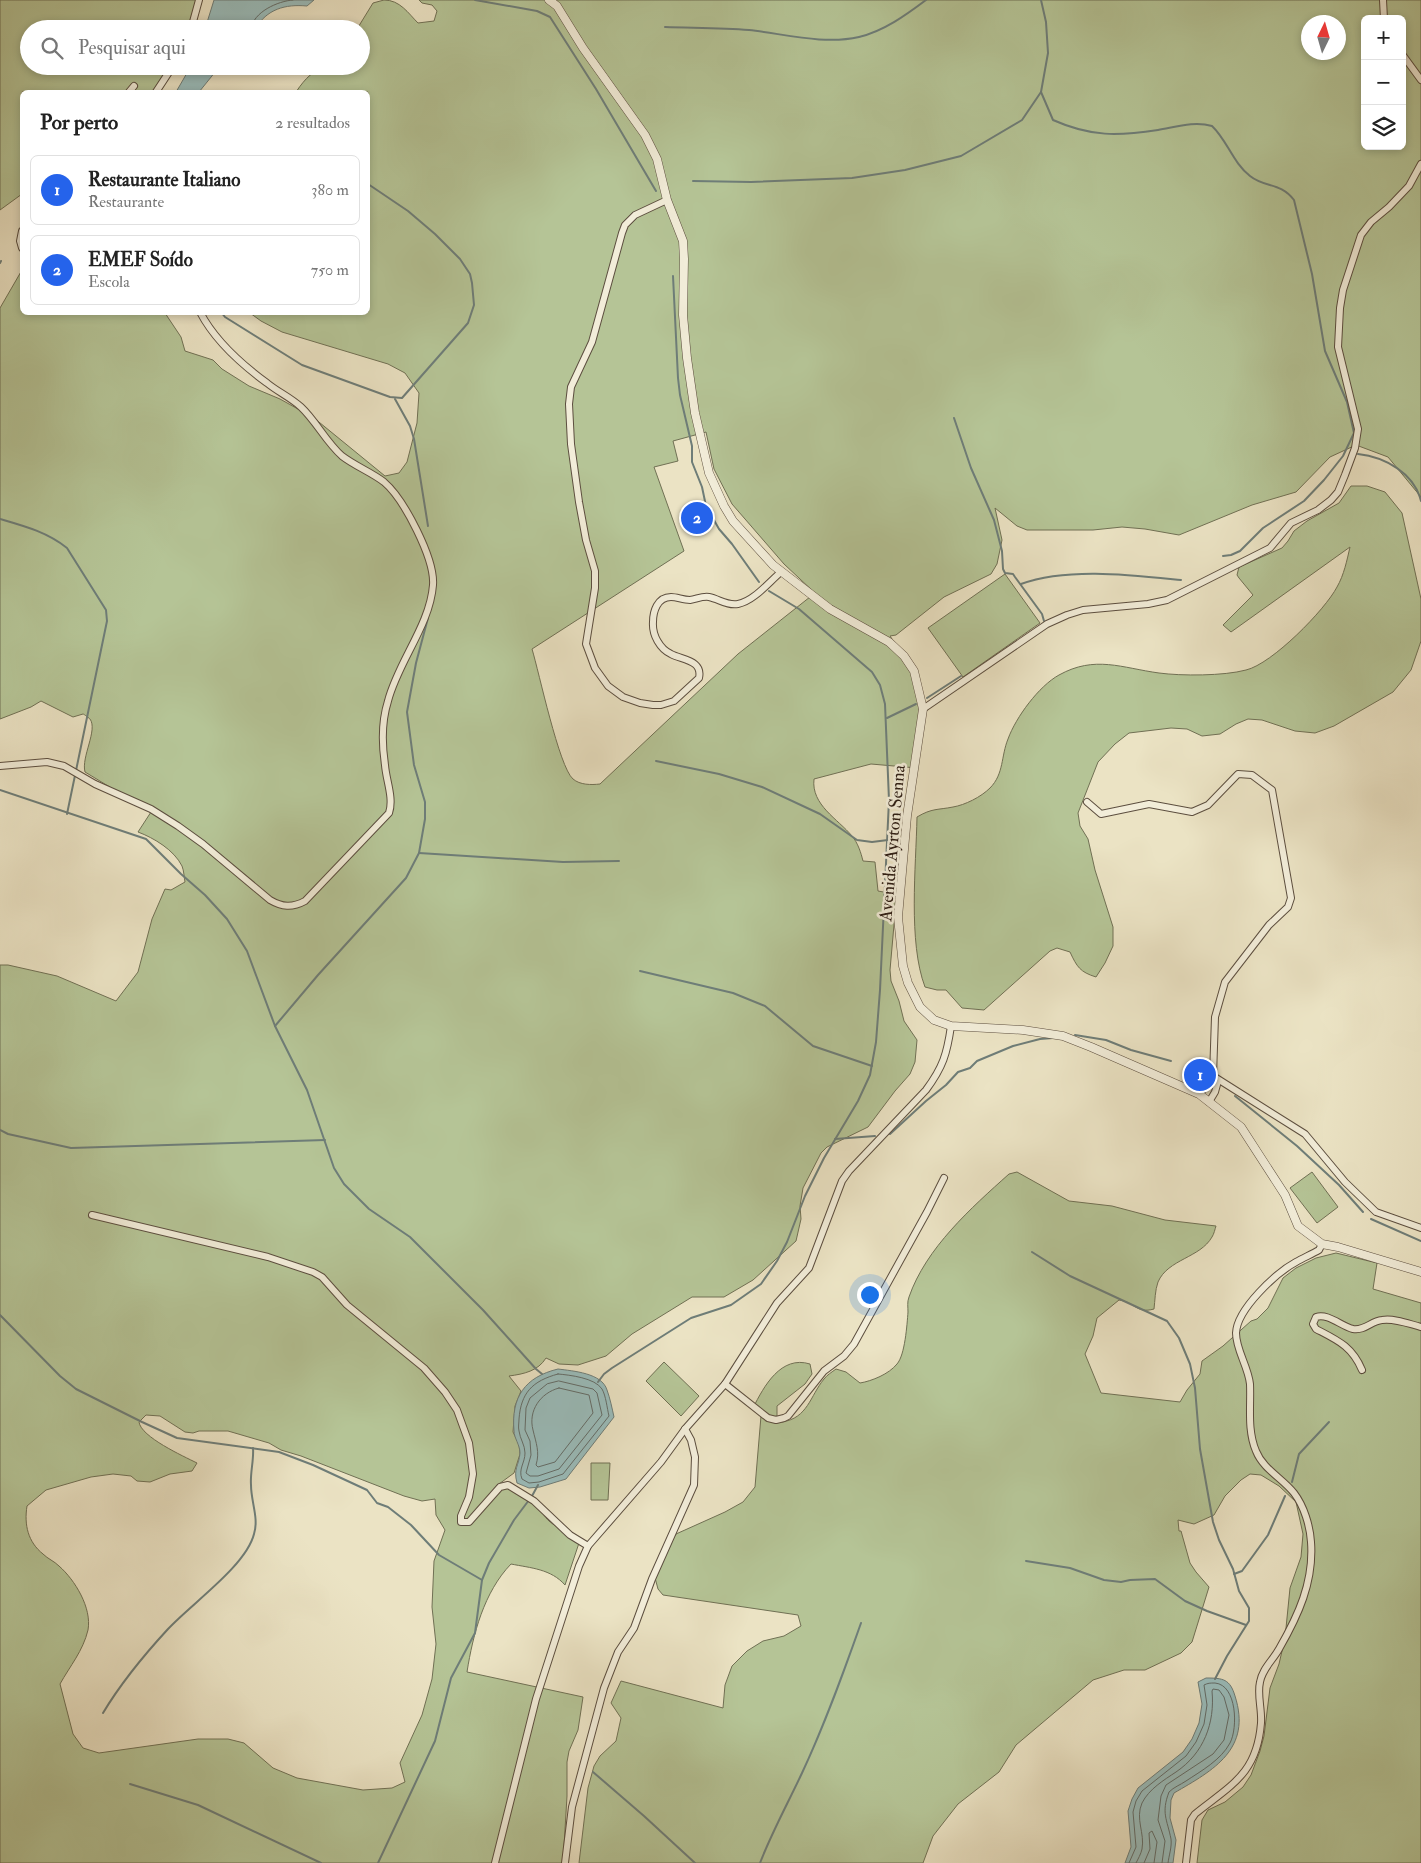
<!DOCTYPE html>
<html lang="pt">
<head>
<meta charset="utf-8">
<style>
  body { margin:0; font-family:"IM FELL Double Pica",serif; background:#f6f6f6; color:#222 }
  .controls { position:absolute; right:15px; top:15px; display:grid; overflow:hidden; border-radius:8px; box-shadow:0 2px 8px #0003 }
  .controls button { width:45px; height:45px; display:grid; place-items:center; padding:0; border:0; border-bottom:1px solid #e0e0e0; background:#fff; color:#222; font:25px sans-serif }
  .compass { position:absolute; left:1301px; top:15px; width:45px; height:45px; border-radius:50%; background:#fff; box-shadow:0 2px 8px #0003; rotate:5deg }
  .you { position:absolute; left:869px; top:1294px; width:18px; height:18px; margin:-12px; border:4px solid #fff; border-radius:50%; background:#1a73e8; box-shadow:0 0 0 8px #1a73e833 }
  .badge { display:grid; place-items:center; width:32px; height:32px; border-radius:50%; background:#2563eb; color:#fff; font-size:16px; font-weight:700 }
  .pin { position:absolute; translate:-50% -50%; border:2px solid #fff; box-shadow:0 1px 5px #0006 }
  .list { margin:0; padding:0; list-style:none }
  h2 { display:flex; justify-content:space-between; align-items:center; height:65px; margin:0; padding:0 20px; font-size:21px }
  h2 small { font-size:16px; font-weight:400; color:#767676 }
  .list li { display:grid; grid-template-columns:32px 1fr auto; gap:15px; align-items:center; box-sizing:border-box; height:70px; margin:0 10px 10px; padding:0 10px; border:1px solid #e0e0e0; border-radius:8px }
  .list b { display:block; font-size:19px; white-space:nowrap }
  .list p { margin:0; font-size:16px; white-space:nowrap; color:#767676 }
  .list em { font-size:16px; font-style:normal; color:#767676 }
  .icon { flex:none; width:28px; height:28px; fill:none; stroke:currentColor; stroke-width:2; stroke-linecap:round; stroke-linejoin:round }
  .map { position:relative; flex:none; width:1421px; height:1863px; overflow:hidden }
  .search { position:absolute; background:#fff; box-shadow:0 2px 8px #0003; left:20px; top:20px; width:350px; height:55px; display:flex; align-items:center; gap:12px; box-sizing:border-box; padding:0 18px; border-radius:28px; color:#767676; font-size:19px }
  .panel { position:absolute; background:#fff; box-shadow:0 2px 8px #0003; left:20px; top:90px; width:350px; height:225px; border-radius:8px }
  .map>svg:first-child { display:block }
</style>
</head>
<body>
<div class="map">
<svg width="1421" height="1863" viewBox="0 0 1421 1863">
  <rect width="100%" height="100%" fill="#ebe3c4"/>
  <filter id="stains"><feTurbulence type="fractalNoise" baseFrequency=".004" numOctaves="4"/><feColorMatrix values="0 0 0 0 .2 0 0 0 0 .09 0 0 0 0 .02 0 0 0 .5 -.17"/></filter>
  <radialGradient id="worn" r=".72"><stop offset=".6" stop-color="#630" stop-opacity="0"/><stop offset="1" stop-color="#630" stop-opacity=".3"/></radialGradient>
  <g fill="#b5c496" stroke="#707054" fill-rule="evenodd">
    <polygon points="0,0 202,0 193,29 29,29 29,66 175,66 160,92 22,92 22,194 0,210"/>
    <path d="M384 0C400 0 408 13 418 23L434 21 437 11 432 5 422 3 419 0H1421V497L1388 457 1356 445 1330 457 1296 492 1252 505 1179 535 1145 529 1122 527 1093 530H1027L1017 526 995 508 1002 540 997 564 991 574 944 597 896 635 890 636C896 646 907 652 912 662 930 695 921 732 917 768L871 764 814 779C811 805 838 819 852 836 858 843 861 853 863 861L875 862 878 891 889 893 896 902 890 970 891 981 899 1001 904 1021 917 1040 915 1062 910 1074 895 1091 868 1127 827 1147 821 1153 803 1188 800 1206 801 1219 796 1241 753 1280 724 1297H692L632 1334 606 1356 578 1365 559 1364 546 1358C538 1371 524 1374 509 1376L521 1391 515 1406 513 1432 519 1444 520 1454 514 1473 499 1484 539 1503C545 1528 563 1526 580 1540L565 1585C551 1569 531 1568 511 1564 484 1592 473 1634 467 1672L583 1697 578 1730 569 1751 567 1762V1796L563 1863H0V965H8L57 976 116 1001 138 972 152 919 165 889 171 890 185 882C184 877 184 871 182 866 174 850 154 838 138 832L151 812 85 772C81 757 98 730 90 719 90 719 84 714 83 714L73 717 41 701 31 707 0 719V308L22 270V312L165 313 181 337 185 351 213 360 222 369 249 386 280 399 314 418 385 476 399 473 407 462 417 423 419 393 405 373 388 364 282 332 261 321 250 313 368 312V92H296C316 62 328 66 361 66V29H357L373 3ZM1365 19H1402V146H1365ZM1308 22H1338V52H1308ZM706 432 714 469 732 504 784 564 815 593 738 654 600 784C591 785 580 785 573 779 559 767 539 672 532 649L684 551 654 467 678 461 673 441ZM146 1415 160 1416 185 1432 193 1433 199 1431H228L269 1443 281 1450 301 1456 404 1496 422 1501 435 1499 436 1515 445 1530 434 1561 432 1607 436 1644 432 1679 422 1715 400 1763 405 1782 392 1788 363 1790 297 1778 273 1768 244 1743 228 1739H198L99 1753 83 1748 73 1734 60 1684C70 1666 83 1651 88 1630 92 1608 75 1580 59 1566 54 1561 48 1559 43 1554 28 1542 24 1525 27 1506L46 1490 91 1477 113 1474 131 1476 137 1481 150 1482 170 1474 192 1471 197 1463C183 1456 141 1437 139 1422Z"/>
    <path d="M1351 486H1367L1385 492 1402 513 1421 599V641L1411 670 1393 692 1334 726 1315 733 1295 731 1262 720 1248 719 1236 724 1220 734 1202 736 1187 729 1171 728 1129 733 1115 744 1098 762 1078 813 1080 826 1088 839 1095 870 1113 927V946L1105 963 1096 977C1080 972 1077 967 1070 952L1057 948 1050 951 984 1010 962 1008 946 990H937L925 987C908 942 916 867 917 817 932 808 938 810 953 807 965 805 981 797 990 788 1004 774 1001 756 1008 739 1016 717 1039 686 1059 675 1095 655 1122 668 1159 673 1181 676 1224 676 1246 670 1272 664 1325 610 1337 587 1344 575 1347 560 1350 547L1231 632 1223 625 1253 595 1239 578 1237 575 1239 567 1282 548 1288 541 1294 531 1307 521 1339 503Z"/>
    <polygon points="1005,574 1040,623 963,677 928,628"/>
    <path d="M1017 1172 1069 1201 1112 1206 1165 1220 1216 1226C1215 1229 1214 1234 1212 1237 1200 1258 1168 1259 1158 1282 1155 1290 1155 1301 1154 1309 1136 1314 1135 1302 1119 1300L1097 1318 1093 1336 1085 1354 1101 1393 1180 1402 1187 1390 1200 1374 1202 1361 1223 1346 1251 1321 1257 1319 1268 1308 1283 1278 1296 1268 1316 1258 1336 1253 1377 1263 1373 1289 1421 1303V1863H1197L1202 1820 1208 1810 1225 1802 1243 1787 1251 1775 1260 1751 1264 1736 1270 1688 1279 1664 1285 1638 1290 1588 1301 1557 1303 1534 1296 1502 1279 1486 1261 1475 1250 1474 1241 1480 1225 1496 1214 1515 1194 1524 1178 1520 1179 1531H1181L1190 1563 1196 1572 1209 1587 1192 1642 1181 1653 1145 1670H1124L1093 1680 1016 1745 999 1772 958 1804 933 1836 923 1863H579L588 1788 594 1766 600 1756 616 1741 621 1718 611 1703 621 1681 723 1708 725 1685 732 1666 747 1651 763 1641 784 1636 801 1626 798 1615 663 1595 658 1589 654 1574 656 1563 676 1534 725 1512 743 1502 755 1487 761 1416 753 1408C764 1386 781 1355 810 1364L812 1374 805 1384 777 1406V1416L782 1422C808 1418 810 1396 824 1379 827 1375 832 1372 836 1369L846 1372 860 1383C872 1381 889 1374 897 1364 905 1355 907 1325 908 1312 908 1307 907 1302 909 1297 926 1248 971 1208 1009 1174Z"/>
    <polygon points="1312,1172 1338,1207 1317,1223 1290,1188"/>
    <polygon points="664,1362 699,1396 681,1416 646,1381"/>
    <polygon points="591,1463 610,1463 608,1500 591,1500"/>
  </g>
  <g fill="#9abdbc" stroke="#6e7d78">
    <path d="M214 0H314L307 6C285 4 267 9 255 29H205Z"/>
    <polygon points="191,66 220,66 199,92 176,92"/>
    <path d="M558 1369C573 1371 602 1373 607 1390 610 1398 612 1408 614 1417L566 1479 540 1487 529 1488 517 1483C513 1468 519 1466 520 1453 520 1445 514 1438 514 1431 511 1397 525 1377 558 1369Z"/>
    <path d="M1206 1678C1223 1678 1230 1679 1235 1696 1252 1749 1214 1770 1174 1793L1171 1800 1170 1818 1176 1840 1173 1863H1125L1131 1847 1128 1811 1132 1799 1138 1788 1183 1752 1192 1739 1199 1723 1202 1704 1198 1682Z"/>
  </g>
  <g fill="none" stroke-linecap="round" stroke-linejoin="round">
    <g stroke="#636c68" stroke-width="1">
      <path d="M251 29C253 12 278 1 293 0"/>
      <path d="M558 1374C570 1375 595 1378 602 1389 606 1396 607 1408 609 1416L563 1474 539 1482 529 1483 522 1479C518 1469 525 1463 525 1453 525 1445 520 1439 519 1431 518 1427 519 1423 519 1419 521 1393 532 1381 558 1374Z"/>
      <polygon points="559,1381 593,1389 597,1393 602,1415 559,1469 538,1476 530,1476 526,1473 531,1455 530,1441 525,1430 526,1408 530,1398 547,1384"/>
      <path d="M559 1388 589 1395 593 1413 555 1462 538 1467 536 1465C540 1452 536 1443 533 1430 528 1411 540 1393 559 1388Z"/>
      <path d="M1129 1863 1136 1847 1133 1812 1136 1801 1142 1791 1186 1756 1196 1742 1204 1724 1207 1705 1204 1685C1208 1683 1210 1683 1215 1683 1237 1685 1238 1728 1230 1743 1221 1760 1201 1771 1186 1781 1180 1785 1174 1787 1169 1792 1161 1813 1167 1819 1171 1839 1172 1847 1169 1855 1168 1863"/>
      <path d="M1136 1863C1138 1859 1141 1854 1142 1849 1145 1833 1135 1819 1142 1803 1149 1789 1164 1780 1176 1772 1204 1753 1215 1723 1212 1691L1213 1689 1219 1690 1224 1697 1229 1715 1224 1740 1213 1754 1166 1785 1161 1796 1158 1820 1165 1841 1162 1863"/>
      <polyline points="1144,1863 1150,1849 1149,1833 1152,1831 1157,1842 1154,1863"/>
    </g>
    <g stroke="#6e7d78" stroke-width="2">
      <polyline points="475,0 537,11 550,17 596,89 656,191"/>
      <path d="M665 27C693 28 722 28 749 30 785 34 824 45 859 37 884 31 906 15 926 0"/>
      <path d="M1041 92 1053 120C1091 137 1118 136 1158 130 1176 127 1194 121 1212 126 1227 140 1233 163 1250 176 1265 188 1280 182 1294 200L1312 274 1325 351 1347 402 1354 433 1343 456 1324 480 1304 501 1263 528 1240 551 1231 555 1223 556"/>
      <polyline points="693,181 751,182 852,178 905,170 961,156 1022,120 1041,92 1048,53 1046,22 1041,0"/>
      <polyline points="0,263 1,261"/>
      <polyline points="673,276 678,378 680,395 692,446 692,462 702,487 706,506 719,529 732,544 759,582"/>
      <polyline points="221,312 225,317 302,365 390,397 402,398 468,323 474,305 472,283 470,274 460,259 435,234 408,211 368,184"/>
      <polyline points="395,399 410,426 414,439 428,526"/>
      <polyline points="954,418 971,468 994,520 1002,551 1003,569 1005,573 1013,574 1015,577 1042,614 1044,621"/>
      <path d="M1358 454C1385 457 1414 473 1421 501"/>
      <path d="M0 519C24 526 47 532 67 548L106 610 107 621 67 814"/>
      <path d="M1021 584C1067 567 1132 575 1181 580"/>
      <polyline points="927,698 961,676"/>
      <polyline points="887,718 916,704"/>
      <polyline points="656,761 719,774 762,787 820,814 857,840 872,842 888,840"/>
      <polyline points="0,790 146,839 181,874 205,895 227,919 247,951 275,1026 307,1090 334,1168 344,1184 369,1209 410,1237 483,1310 536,1369 542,1374"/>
      <polyline points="419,853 563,862 619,861"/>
      <polyline points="640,971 733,993 765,1006 813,1046 872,1066"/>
      <polyline points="275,1026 318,975 406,878 419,853 425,819 425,802 414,765 407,712 416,663 428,618"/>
      <polyline points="1075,1035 1106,1040 1131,1050 1171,1061"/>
      <polyline points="1235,1096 1297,1146 1339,1185 1363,1212"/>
      <polyline points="0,1130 8,1134 71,1148 325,1140"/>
      <polyline points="890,1134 926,1101 946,1085 958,1072 970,1068 977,1061 1013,1046 1040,1039 1053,1038"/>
      <polyline points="835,1139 875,1136"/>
      <polyline points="1371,1219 1421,1241"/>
      <polyline points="1032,1252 1070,1276 1167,1321 1179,1338 1190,1364 1195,1388 1200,1449 1213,1522 1219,1540 1233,1569 1239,1591 1249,1608 1249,1621 1227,1656 1215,1679"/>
      <polyline points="0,1315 60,1376 76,1389 142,1422 177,1438 279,1452 313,1465 367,1490 377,1503 388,1507 411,1525 439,1555 482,1580"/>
      <polyline points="598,1382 604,1374 612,1368 691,1318 731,1305 761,1284 777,1261 787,1242 805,1196 824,1158 858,1101 870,1075 876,1042 880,990 889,800 885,704 880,685 872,672 799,609 769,591"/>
      <polyline points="1292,1482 1299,1454 1329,1422"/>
      <polyline points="532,1496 538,1485"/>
      <polyline points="1026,1561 1070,1568 1104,1580 1121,1582 1130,1580 1155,1579 1185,1601 1207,1611 1246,1625"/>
      <polyline points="1234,1574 1242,1571 1268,1535 1285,1496"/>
      <path d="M103 1713C121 1683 144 1655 168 1629 191 1604 246 1566 254 1534 259 1518 251 1502 251 1485 250 1473 254 1460 253 1448"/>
      <polyline points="593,1772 644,1816 695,1863"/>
      <polyline points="130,1784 198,1805 321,1863"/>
      <polyline points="378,1863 435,1741 451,1678 475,1633 482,1580 489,1563 514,1520 529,1500"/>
      <path d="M760 1863C772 1832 788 1803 802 1773 825 1724 843 1674 861 1623"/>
    </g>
    <defs>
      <g id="minor">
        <polyline points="1383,0 1384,19"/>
        <polyline points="191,29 199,0"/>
        <polyline points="1402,54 1421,80"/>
        <polyline points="129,92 134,86"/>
        <polyline points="156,92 173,66"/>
        <path d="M667 200 635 215 625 225 622 233 592 342 571 387 569 404 571 444 579 502 586 540 595 571V588L586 644 595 668 608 686 623 697 640 703 653 705H661L674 701 699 678C703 660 682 660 671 654 660 649 652 635 653 622 653 612 657 597 671 597 677 597 683 600 690 600 697 599 702 596 709 597 719 599 727 606 738 604 754 601 769 582 781 572"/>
        <polyline points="22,231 20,241 22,248"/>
        <polyline points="923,709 1047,624 1067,615 1083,610 1148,604 1167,600 1270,548 1291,523 1318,510 1331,500 1338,492 1345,475 1355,448 1358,429 1338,347 1340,308 1343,290 1361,235 1371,222 1389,207 1409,186 1421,164"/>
        <path d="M0 766 47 762 64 766 95 784 151 809 178 826 203 844 270 900C282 907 292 908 305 901L389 813C394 798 386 780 385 765 382 745 382 720 388 701 398 662 430 625 433 585 435 559 404 499 384 482 371 472 355 466 342 456 326 442 316 421 301 407 290 397 278 392 267 383 241 364 215 341 200 312"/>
        <polyline points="1087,802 1101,814 1149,804 1192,812 1208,805 1238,774 1252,775 1272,790 1291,898 1288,907 1269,925 1225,982 1215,1017 1213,1076 1305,1134 1345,1182 1376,1212 1421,1228"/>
        <polyline points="1199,1094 1206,1086 1218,1081"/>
        <polyline points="1209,1102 1215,1092 1218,1081"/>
        <polyline points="92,1215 268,1257 313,1272 322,1277 347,1305 424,1368 445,1392 457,1410 469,1443 473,1474 469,1497 461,1516 461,1522 469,1522 500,1487 508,1485 534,1501 570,1535 588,1546"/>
        <path d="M1362 1370C1352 1346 1337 1340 1316 1329L1313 1324 1316 1317C1328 1313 1341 1326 1353 1329 1365 1331 1371 1321 1382 1320 1395 1318 1409 1324 1421 1327"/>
        <polyline points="725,1384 768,1418 776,1420 784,1418 788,1416 824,1371 844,1356 854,1344 927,1212 944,1178"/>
        <path d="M495 1863 536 1699 579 1566 588 1546 661 1462 685 1429 725 1384 777 1303 809 1268 842 1181 849 1171 926 1090C943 1067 947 1054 951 1026"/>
        <polyline points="565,1863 572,1807 604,1688 618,1652 634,1628 652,1579 694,1485 695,1457 691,1440 685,1429"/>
        <path d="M1186 1863 1191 1820 1195 1814C1231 1785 1257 1774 1261 1723 1262 1709 1257 1695 1260 1682 1262 1669 1273 1660 1279 1649 1298 1616 1314 1582 1311 1542 1310 1526 1304 1506 1294 1493 1282 1478 1263 1469 1256 1451 1247 1430 1251 1406 1250 1384 1248 1366 1236 1350 1236 1333 1237 1309 1276 1273 1296 1262 1303 1258 1312 1254 1319 1250L1322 1244"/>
      </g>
      <polyline id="tertiary" points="549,0 557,6 583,48 645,135 657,159 667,200 683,241 684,259 683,315 687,358 695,413 709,473 724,506 733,521 773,565 830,609 889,642 904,656 914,671 923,709 907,816 898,917 903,966 908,983 920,1007 934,1020 951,1026 1023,1030 1063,1036 1091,1047 1199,1094 1241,1127 1285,1195 1298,1226 1322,1244 1338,1247 1421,1272"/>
    </defs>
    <use href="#minor" stroke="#5c4e3f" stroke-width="8"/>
    <use href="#tertiary" stroke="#5c4e3f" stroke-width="9"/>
    <use href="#minor" stroke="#f2edd9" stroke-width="6"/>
    <use href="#tertiary" stroke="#f2edd9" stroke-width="8"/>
  </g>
  <g text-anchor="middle" stroke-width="5" stroke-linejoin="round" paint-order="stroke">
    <g font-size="18" fill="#2c1c13" stroke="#f2edd9">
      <text transform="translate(892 843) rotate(-85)" y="6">Avenida Ayrton Senna</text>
    </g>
  </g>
  <rect width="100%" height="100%" filter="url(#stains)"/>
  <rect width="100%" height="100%" fill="url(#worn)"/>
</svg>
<div class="controls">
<button>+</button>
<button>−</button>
<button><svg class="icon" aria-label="layers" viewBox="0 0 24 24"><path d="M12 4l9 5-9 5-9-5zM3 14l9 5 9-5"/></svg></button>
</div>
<svg class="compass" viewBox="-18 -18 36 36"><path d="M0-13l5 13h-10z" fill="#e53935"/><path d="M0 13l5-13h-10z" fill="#767676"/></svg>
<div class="you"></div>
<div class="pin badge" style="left:1200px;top:1075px">1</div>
<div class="pin badge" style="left:697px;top:518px">2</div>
<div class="search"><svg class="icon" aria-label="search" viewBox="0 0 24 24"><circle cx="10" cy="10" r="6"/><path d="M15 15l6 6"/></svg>Pesquisar aqui</div>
<section class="panel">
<h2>Por perto<small>2 resultados</small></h2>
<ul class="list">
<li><span class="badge">1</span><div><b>Restaurante Italiano</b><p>Restaurante</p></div><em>380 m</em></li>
<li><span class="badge">2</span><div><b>EMEF Soído</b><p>Escola</p></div><em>750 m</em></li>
</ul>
</section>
</div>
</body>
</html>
